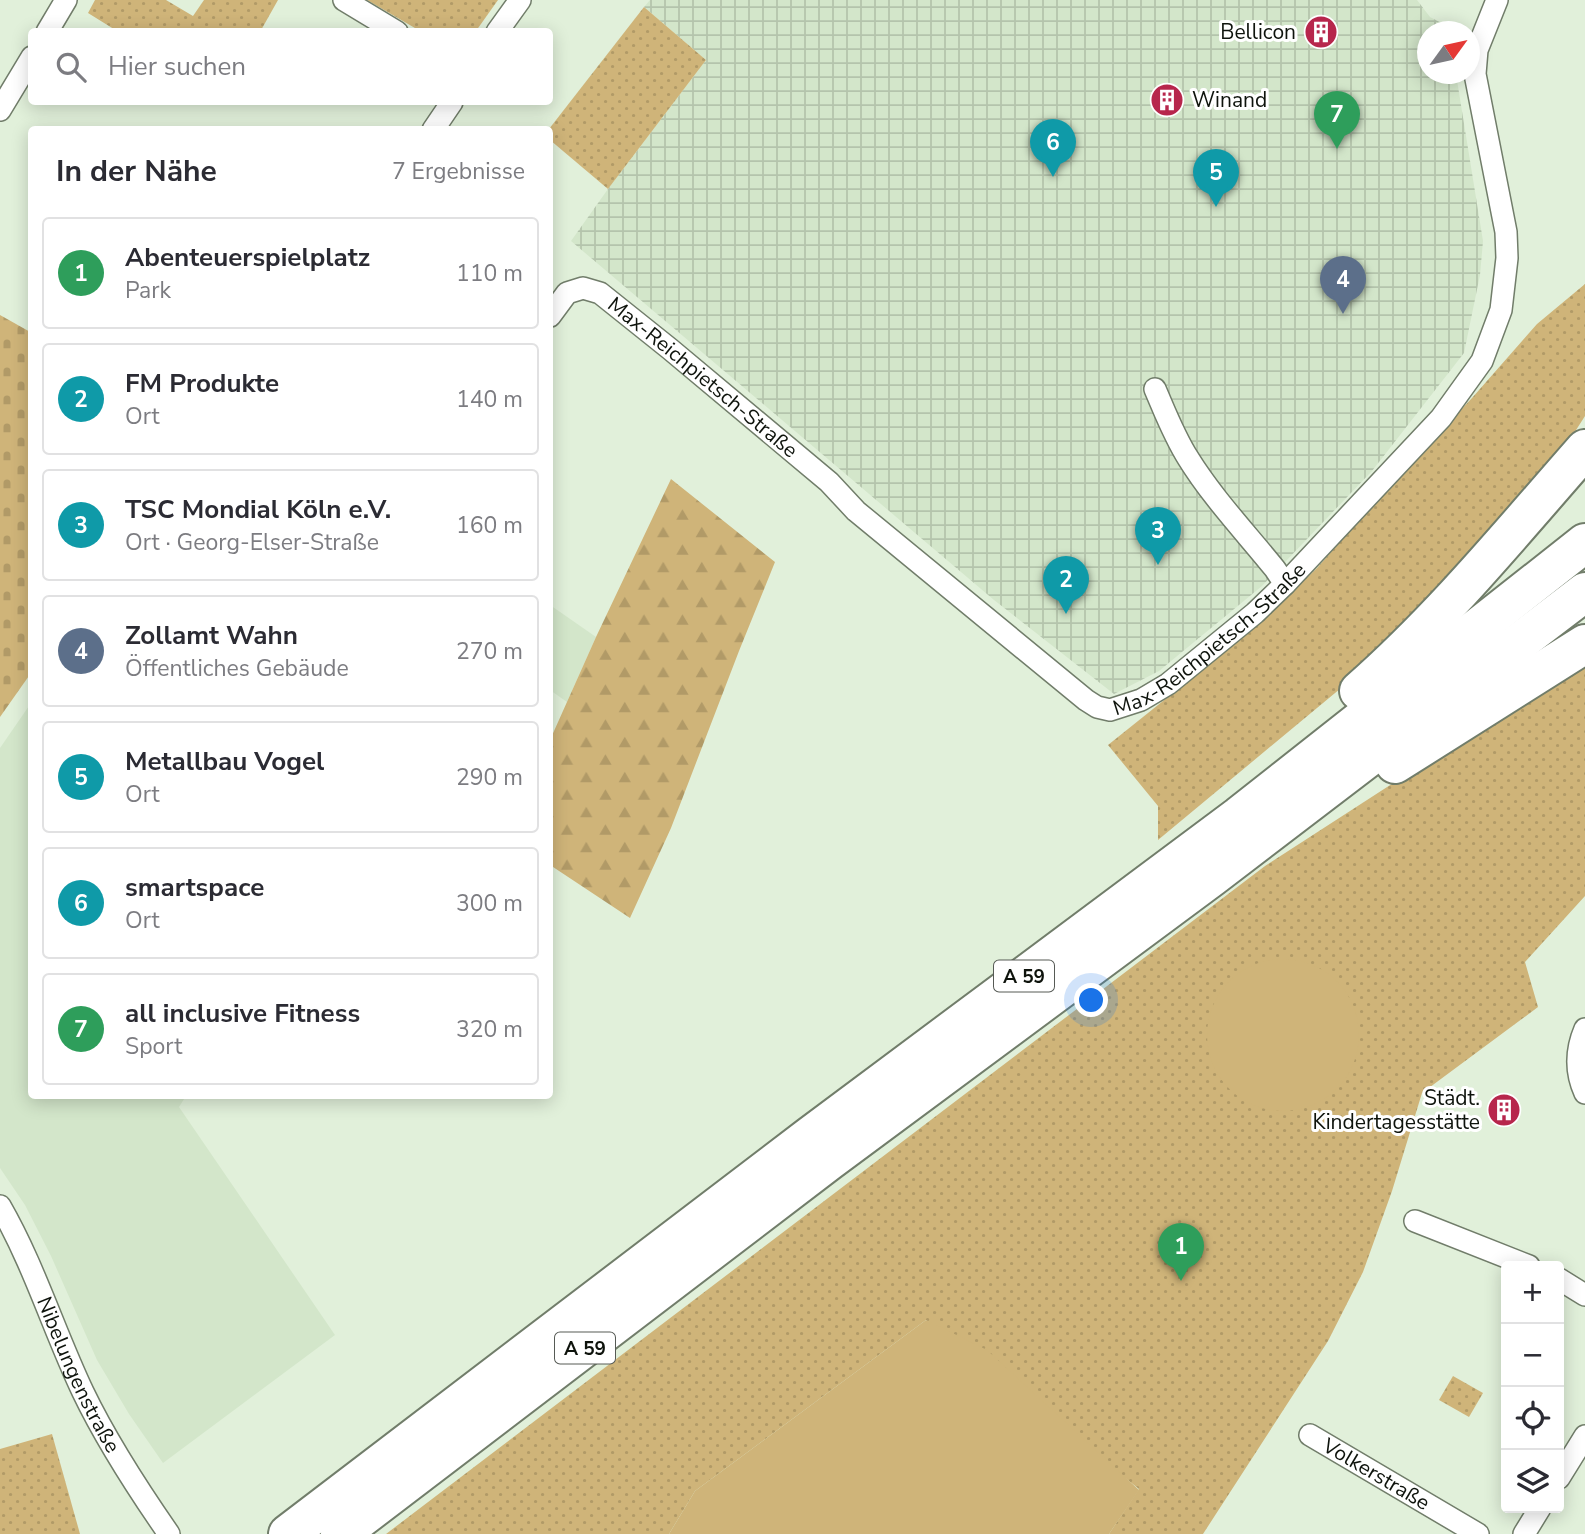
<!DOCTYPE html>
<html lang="de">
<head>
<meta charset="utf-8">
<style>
  body { margin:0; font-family:"Nunito Sans",sans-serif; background:#f7f7f7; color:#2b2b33 }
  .controls { position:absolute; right:21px; bottom:21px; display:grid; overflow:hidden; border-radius:7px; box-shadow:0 4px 18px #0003 }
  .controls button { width:63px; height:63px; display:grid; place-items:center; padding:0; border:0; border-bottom:2px solid #e1e1e2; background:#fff; color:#2b2b33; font:35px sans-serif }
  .compass { position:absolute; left:1417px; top:21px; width:63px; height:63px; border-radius:50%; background:#fff; box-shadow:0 4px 18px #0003; rotate:57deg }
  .you { position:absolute; left:1092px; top:1001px; width:24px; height:24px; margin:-18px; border:5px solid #fff; border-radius:50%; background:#1a73e8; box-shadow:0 0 0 10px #1a73e833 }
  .badge { display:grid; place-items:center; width:46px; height:46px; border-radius:50%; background:#b7264c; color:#fff; font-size:23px; font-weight:700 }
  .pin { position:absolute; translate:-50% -58px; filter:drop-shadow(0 2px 4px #0008) }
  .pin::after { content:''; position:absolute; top:37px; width:24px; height:21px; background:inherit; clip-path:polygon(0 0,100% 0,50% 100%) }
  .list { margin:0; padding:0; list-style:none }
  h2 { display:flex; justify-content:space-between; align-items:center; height:91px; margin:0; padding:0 28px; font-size:30px }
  h2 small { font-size:23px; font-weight:400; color:#7c7c81 }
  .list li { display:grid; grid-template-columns:46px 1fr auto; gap:21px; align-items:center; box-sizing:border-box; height:112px; margin:0 14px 14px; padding:0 14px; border:2px solid #e1e1e2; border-radius:7px }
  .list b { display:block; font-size:26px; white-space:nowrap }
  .list p { margin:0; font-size:23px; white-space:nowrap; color:#7c7c81 }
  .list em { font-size:23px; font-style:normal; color:#7c7c81 }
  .icon { flex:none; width:38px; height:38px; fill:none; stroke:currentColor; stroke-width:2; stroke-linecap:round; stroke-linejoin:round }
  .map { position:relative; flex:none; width:1585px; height:1534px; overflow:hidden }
  .search { position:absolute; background:#fff; box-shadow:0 4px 18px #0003; left:28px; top:28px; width:525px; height:77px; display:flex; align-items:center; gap:18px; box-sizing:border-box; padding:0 24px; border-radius:7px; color:#7c7c81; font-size:26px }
  .panel { position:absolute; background:#fff; box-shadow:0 4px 18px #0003; left:28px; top:126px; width:525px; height:973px; border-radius:7px }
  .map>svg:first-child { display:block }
</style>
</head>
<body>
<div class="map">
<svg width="1585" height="1534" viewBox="0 0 1585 1534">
  <defs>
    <pattern id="industrial-grid" width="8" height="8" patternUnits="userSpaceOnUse" patternTransform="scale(1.75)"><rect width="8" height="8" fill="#d3e6ca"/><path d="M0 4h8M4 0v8" fill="none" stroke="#b4c4ac"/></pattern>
    <pattern id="grass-dots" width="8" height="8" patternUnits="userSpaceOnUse" patternTransform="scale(1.75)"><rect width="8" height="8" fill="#cfb479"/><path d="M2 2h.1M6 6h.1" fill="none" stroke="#b19a67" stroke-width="1.8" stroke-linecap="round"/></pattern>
    <pattern id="forest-firs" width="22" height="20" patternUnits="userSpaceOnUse" patternTransform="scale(1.75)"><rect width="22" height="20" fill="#cfb479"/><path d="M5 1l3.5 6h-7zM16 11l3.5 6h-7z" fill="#b19a67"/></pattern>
    <pattern id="cemetery-stones" width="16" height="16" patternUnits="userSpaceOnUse" patternTransform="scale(1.75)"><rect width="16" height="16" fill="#cfb479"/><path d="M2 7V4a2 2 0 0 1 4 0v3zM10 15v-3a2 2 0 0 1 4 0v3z" fill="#b19a67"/></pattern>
  </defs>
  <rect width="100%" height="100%" fill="#e1f0da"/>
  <g fill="#d3e6ca">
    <polygon points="550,605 596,637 567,702 550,690"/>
    <polygon points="31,703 32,1096 186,1096 179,1107 335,1335 163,1463 129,1414 97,1360 51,1256 25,1205 0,1168 0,748"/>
  </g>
  <polygon fill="url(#industrial-grid)" points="650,0 1417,0 1430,17 1453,29 1454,31 1428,32 1428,74 1456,74 1483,241 1480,275 1464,353 1372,471 1262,586 1159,671 1114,694 994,600 571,241 608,189 706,60 644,7"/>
  <g fill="url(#grass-dots)">
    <polygon points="95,0 166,0 193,16 204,0 278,0 260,32 117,31 88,13"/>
    <polygon points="367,0 498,0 476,31 420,31"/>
    <polygon points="644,7 706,60 608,189 550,140 549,129"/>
    <polygon points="1585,284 1585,416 1555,463 1370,664 1158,840 1158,806 1108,745 1253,629 1317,568 1400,474 1472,398 1537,324"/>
    <polygon points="1585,659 1585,896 1525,962 1538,1007 1422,1093 1392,1191 1363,1272 1328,1341 1203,1534 1109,1534 1139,1489 926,1320 695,1491 669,1534 386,1534 1265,866"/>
    <polygon points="1453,1376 1483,1393 1469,1417 1439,1400"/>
    <polygon points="52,1434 80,1534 0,1534 0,1449"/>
  </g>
  <polygon fill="url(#forest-firs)" points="671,479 775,562 739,651 671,828 630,918 550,865 550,740 596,637"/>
  <polygon fill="url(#cemetery-stones)" points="0,315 32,333 31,673 0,717"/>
  <g fill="#cfb479">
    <circle cx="1283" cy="1035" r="76"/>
    <polygon points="926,1320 987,1350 1139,1490 1109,1534 669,1534 695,1491"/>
  </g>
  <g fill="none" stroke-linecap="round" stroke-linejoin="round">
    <defs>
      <g id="street">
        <polyline points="344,0 397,32"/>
        <polyline points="47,32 66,0"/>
        <polyline points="497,32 520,0"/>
        <polyline points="0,110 32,57"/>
        <polyline points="433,130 452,102"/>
        <path id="s1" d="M550 316 567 293 583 288 600 293 670 349 829 482 856 511 1086 700 1097 707 1110 710 1141 700 1168 684 1255 613 1285 584 1441 418 1482 361 1501 310 1507 258 1506 232 1475 74 1477 50 1497 0"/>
        <path d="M1155 389C1165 412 1174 436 1188 458 1212 497 1246 533 1275 569L1285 584"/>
        <path d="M1585 1029C1576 1050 1575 1071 1585 1093"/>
        <path id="s2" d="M0 1206C34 1265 54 1331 83 1392 107 1442 137 1488 169 1534"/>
        <polyline points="1415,1221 1529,1266"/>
        <polyline points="1559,1279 1585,1295"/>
        <path id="s3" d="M1310 1435 1478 1534"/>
        <polyline points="1559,1478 1585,1436"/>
        <polyline points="1524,1534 1540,1508"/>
      </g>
      <g id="highway">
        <path d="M1359 691C1442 618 1512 532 1585 449"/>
        <polyline points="1395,764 1585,644"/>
        <polyline points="288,1534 810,1136 1239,816 1585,543"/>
        <polyline points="340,1534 829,1161 1212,877 1585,592"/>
      </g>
    </defs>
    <use href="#street" stroke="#717d6a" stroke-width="24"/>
    <use href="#highway" stroke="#717d6a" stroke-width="42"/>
    <use href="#street" stroke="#fff" stroke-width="21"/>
    <use href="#highway" stroke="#fff" stroke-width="38"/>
  </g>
  <defs>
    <symbol id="building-disc" viewBox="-11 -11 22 22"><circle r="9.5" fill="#b7264c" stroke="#fff"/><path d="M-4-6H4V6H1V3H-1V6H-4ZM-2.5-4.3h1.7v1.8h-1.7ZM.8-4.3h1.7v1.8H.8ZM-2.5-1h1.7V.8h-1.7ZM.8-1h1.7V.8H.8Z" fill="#fff"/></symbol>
  </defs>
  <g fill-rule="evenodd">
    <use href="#building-disc" x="1302" y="13" width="38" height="38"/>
    <use href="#building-disc" x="1148" y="81" width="38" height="38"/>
    <use href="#building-disc" x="1485" y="1091" width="38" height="38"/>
  </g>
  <g text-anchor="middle" stroke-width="6" stroke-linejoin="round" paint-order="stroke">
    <g fill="#fff" stroke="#565a55" stroke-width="2">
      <rect x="994" y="960.5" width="60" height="31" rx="5"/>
      <rect x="555" y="1332.5" width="60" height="31" rx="5"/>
    </g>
    <g font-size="19" font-weight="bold" fill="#0e130c">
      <text x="1024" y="983">A 59</text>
      <text x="585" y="1355">A 59</text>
    </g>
    <g font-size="21" fill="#0e130c" stroke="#fff" text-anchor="end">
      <text x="1296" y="39">Bellicon</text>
      <text x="1192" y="107" text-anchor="start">Winand</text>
      <text x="1480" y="1105">Städt.<tspan x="1480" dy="24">Kindertagesstätte</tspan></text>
    </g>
    <g font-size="21" fill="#0e130c" stroke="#fff">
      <text dy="7" stroke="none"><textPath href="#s1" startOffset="196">Max-Reichpietsch-Straße</textPath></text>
      <text dy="7" stroke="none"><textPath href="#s1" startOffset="847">Max-Reichpietsch-Straße</textPath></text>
      <text dy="7" stroke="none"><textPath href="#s2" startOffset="186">Nibelungenstraße</textPath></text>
      <text dy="7" stroke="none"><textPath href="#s3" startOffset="77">Volkerstraße</textPath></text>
    </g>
  </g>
</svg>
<div class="controls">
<button>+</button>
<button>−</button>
<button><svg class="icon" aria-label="locate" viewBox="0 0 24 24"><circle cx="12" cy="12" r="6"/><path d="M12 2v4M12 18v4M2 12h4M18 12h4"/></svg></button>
<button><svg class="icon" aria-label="layers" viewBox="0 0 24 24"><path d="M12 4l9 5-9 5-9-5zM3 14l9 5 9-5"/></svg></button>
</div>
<svg class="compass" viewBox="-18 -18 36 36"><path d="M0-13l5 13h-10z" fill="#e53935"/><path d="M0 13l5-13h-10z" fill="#7c7c81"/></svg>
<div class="you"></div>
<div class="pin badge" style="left:1181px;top:1281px;background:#2e9e5b">1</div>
<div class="pin badge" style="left:1066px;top:614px;background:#0f9aa8">2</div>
<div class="pin badge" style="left:1158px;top:565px;background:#0f9aa8">3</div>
<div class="pin badge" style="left:1343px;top:314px;background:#5c6f8a">4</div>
<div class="pin badge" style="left:1216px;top:207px;background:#0f9aa8">5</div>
<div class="pin badge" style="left:1053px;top:177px;background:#0f9aa8">6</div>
<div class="pin badge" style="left:1337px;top:149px;background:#2e9e5b">7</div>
<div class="search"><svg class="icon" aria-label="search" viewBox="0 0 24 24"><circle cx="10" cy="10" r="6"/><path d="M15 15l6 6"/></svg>Hier suchen</div>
<section class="panel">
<h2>In der Nähe<small>7 Ergebnisse</small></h2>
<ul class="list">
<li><span class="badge" style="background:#2e9e5b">1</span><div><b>Abenteuerspielplatz</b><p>Park</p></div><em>110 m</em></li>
<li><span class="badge" style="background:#0f9aa8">2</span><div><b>FM Produkte</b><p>Ort</p></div><em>140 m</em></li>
<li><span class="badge" style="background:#0f9aa8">3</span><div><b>TSC Mondial Köln e.V.</b><p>Ort · Georg-Elser-Straße</p></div><em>160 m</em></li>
<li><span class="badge" style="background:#5c6f8a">4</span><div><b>Zollamt Wahn</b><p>Öffentliches Gebäude</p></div><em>270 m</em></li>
<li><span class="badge" style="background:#0f9aa8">5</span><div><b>Metallbau Vogel</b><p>Ort</p></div><em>290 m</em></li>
<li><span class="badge" style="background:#0f9aa8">6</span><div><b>smartspace</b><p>Ort</p></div><em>300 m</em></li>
<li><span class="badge" style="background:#2e9e5b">7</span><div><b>all inclusive Fitness</b><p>Sport</p></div><em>320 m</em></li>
</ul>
</section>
</div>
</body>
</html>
